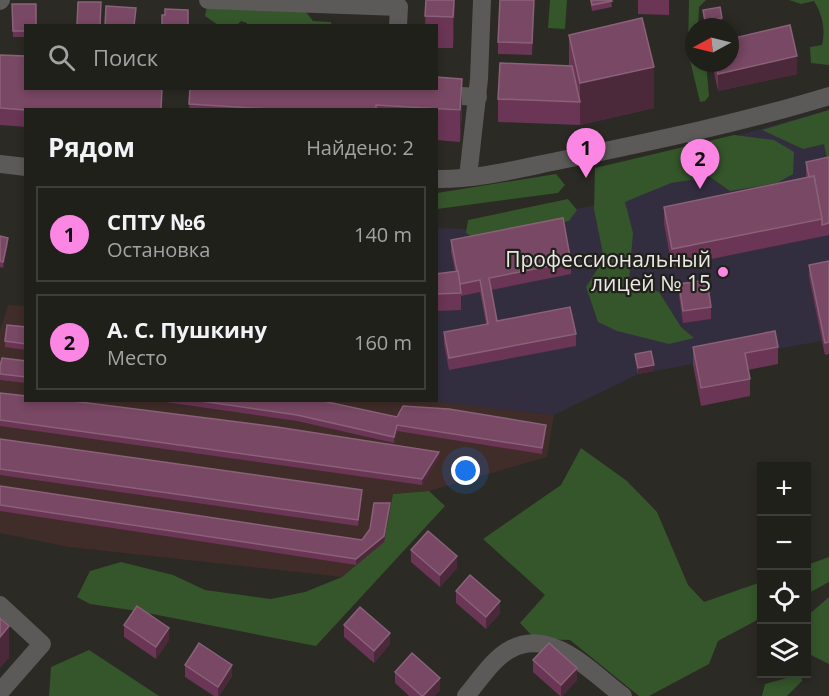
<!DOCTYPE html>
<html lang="ru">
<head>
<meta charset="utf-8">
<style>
  body { margin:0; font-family:"Open Sans",sans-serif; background:#2d2d28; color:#f1f3f6 }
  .controls { position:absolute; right:18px; bottom:18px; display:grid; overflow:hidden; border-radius:0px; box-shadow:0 3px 9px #0003 }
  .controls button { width:54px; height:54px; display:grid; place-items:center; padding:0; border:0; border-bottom:2px solid #3d3e3a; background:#20201b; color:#f1f3f6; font:30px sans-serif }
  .compass { position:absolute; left:685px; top:18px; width:54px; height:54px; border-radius:50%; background:#20201b; box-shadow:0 3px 9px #0003; rotate:263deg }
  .you { position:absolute; left:466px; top:471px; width:21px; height:21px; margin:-15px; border:4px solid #fff; border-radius:50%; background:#1a73e8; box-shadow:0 0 0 9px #1a73e833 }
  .badge { display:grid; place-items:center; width:39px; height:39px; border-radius:50%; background:#fc86e4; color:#111; font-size:20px; font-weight:700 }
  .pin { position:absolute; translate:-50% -50px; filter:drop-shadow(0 2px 3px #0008) }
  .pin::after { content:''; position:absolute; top:32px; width:21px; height:18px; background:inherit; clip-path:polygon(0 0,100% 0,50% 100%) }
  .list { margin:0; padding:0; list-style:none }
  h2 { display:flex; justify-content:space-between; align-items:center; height:78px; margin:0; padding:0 24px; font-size:26px }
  h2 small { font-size:20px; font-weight:400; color:#a2a3a3 }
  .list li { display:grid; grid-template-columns:39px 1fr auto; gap:18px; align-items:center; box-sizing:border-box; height:96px; margin:0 12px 12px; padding:0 12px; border:2px solid #3d3e3a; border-radius:0px }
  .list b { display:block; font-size:22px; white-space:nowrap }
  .list p { margin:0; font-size:20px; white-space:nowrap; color:#a2a3a3 }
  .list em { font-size:20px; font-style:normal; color:#a2a3a3 }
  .icon { flex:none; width:33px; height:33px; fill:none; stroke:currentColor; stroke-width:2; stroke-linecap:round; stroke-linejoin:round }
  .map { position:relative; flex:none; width:829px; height:696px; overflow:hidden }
  .search { position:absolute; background:#20201b; box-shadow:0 3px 9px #0003; left:24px; top:24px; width:414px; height:66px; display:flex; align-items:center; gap:15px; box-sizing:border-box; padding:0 21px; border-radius:0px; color:#a2a3a3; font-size:22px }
  .panel { position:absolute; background:#20201b; box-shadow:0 3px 9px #0003; left:24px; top:108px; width:414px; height:294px; border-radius:0px }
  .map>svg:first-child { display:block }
</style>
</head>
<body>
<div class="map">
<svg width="829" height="696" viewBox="0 0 829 696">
  <rect width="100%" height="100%" fill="#2b2a24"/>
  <polygon fill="#402c29" points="8,305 25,306 26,400 432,400 554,415 547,457 429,491 393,494 384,542 342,577 69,547 0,533 0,330"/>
  <polygon fill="#332e3f" points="829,110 829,354 825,355 821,341 638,374 554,415 432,401 436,400 437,228 467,229 602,204 677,152"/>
  <g fill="#35552b">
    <polygon points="550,0 567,0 565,29 548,28"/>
    <polygon points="689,0 706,0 699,7 698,27 694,27 694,63 706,63 709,96 705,101 700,102 688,52"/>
    <path d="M789 0H829V65L811 63 810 47 822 45C826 30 822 14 814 1L801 4Z"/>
    <polygon points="207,7 306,12 313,21 331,22 331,25 247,26 247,23 241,21 237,25 218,25 205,16"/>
    <polygon points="829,110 829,169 824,144 803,149 762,130"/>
    <polygon points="734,135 774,140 794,152 793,174 777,183 730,191 710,177 671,183 625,202 633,233 629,280 659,292 681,327 694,338 669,344 617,331 598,322 586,287 604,259 594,209 595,168"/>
    <polygon points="556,174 565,185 558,193 437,209 437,193"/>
    <polygon points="568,199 577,210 569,221 476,239 466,233 468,220"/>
    <polygon points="581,448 627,481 657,512 688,585 704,602 761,582 761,618 718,641 709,664 649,696 639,696 570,640 535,639 520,623 545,595 483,539 561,485"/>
    <polygon points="429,491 445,506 316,646 137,611 90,604 77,597 90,571 121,562 173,575 205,590 271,599 305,592 342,577 384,542 393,494"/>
    <polygon points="829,557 829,582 807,594 807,565"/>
    <polygon points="829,597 829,664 807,653 806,617"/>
    <polygon points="89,650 159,696 49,696 51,667"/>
    <polygon points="801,674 802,681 787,696 762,696 765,684"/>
  </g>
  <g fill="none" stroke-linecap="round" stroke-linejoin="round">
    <g stroke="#5c5959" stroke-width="18">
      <polyline points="208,0 399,7 398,26"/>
      <polyline points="0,1 1,0"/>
      <polyline points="397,88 397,92 478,97"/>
      <polyline points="0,164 26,167"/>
      <polyline points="468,177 479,79 482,0"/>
      <path d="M436 179C481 180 528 166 572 158 658 140 744 122 829 96"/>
      <polyline points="0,605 42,644 0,692"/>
      <path d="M466 696C479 681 493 658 511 649 552 627 592 673 623 696"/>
    </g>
  </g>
  <g fill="#6b3555">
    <polygon points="426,0 455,0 453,48 436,48 436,26 425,26"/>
    <polygon points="534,0 532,55 498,54 498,42"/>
    <polygon points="590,0 611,0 612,7 592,11"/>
    <polygon points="638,0 669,0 669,15 638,14"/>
    <polygon points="12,4 26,26 26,37 13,37"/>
    <polygon points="703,10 722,18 722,24 705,27"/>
    <polygon points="569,35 654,108 580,125 498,122 498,99 569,66"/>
    <polygon points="0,55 26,110 26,127 0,125"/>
    <polygon points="712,63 730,63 797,74 718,91"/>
    <polygon points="190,88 462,111 460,142 436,140 436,110 189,110"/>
    <polygon points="829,157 829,235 672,267 664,224 664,207 806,178 806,162"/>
    <polygon points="0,236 8,244 3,268 0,267"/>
    <polygon points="451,240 571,262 571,274 491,290 497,321 576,334 576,346 449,370 444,344 444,332 486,324 480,292 461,296 461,310 436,311 436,274 455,271 451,252"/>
    <polygon points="829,261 829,354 825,355 809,277 809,265"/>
    <polygon points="679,284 711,307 711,319 683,323 679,296"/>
    <polygon points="26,327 26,350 5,347 5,341"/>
    <polygon points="693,347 778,347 778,364 748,370 750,379 750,396 701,406 693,365"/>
    <polygon points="635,354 654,371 638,374 635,360"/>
    <polygon points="26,361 26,383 0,380 0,366"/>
    <polygon points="0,393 439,458 422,485 0,426"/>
    <polygon points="151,400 318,400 397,417 546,431 542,454 397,431 394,443 297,421"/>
    <polygon points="0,439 362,496 358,526 0,475"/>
    <polygon points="0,486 362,540 390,509 384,542 356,565 0,511"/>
    <polygon points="411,550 457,568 440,587 411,562"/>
    <polygon points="456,591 500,613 486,629 456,603"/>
    <polygon points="124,625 169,640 156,659 124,637"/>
    <polygon points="344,625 390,644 374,663 344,637"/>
    <polygon points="533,660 577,680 562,696 560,696 533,672"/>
    <polygon points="185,665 232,676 219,696 214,696 185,677"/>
    <polygon points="395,672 440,690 434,696 409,696 395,683"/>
  </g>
  <g fill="#4c283b">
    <polygon points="454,0 455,0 453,48 453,17"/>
    <polygon points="797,56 797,74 718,91 718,74"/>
    <polygon points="654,67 654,108 580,125 580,83"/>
    <polygon points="462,79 462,111 460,142 460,110"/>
    <polygon points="8,238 8,244 3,268 3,262"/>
    <polygon points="654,365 654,371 638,374 638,368"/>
    <polygon points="397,425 397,431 394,443 394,437"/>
    <polygon points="546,425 546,431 542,454 542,448"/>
    <polygon points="439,452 439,458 422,485 422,479"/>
    <polygon points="362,490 362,496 358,526 358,520"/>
    <polygon points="390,503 390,509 384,542 356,565 356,559"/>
    <polygon points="457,556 457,568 440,587 440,575"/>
    <polygon points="500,601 500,613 486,629 486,617"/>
    <polygon points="9,626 9,658 0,668 0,637"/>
    <polygon points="169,628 169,640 156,659 156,647"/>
    <polygon points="390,633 390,644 374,663 374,651"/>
    <polygon points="232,665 232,676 219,696 218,696 218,687"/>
    <polygon points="577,668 577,680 562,696 561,696 561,685"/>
    <polygon points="440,678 440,690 434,696 423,696"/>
  </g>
  <g fill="#794864" stroke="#8a6178" stroke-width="1.5">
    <polygon points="426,0 454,0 453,17 425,16"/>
    <polygon points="500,0 534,0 532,43 498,42"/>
    <polygon points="591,0 611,0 612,1 592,5"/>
    <polygon points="78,2 101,2 100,26 77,25"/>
    <polygon points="12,4 36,4 36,26 26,26 26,31 13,31"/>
    <polygon points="106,6 136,8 134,26 105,26"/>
    <polygon points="720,7 722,18 705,21 703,10"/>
    <polygon points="165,9 188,10 188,26 162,26 162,15 165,15"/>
    <polygon points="642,18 654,67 580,83 569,35"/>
    <polygon points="790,25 797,56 718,74 716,63 730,63 730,39"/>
    <polygon points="0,55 26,56 26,88 162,88 161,110 26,110 0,108"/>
    <polygon points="500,63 572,66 580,102 498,99"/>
    <polygon points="436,77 462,79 460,110 376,105 376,110 284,110 189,104 190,88 436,88"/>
    <polygon points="829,157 829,223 822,225 822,219 814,176 809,177 806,162"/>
    <polygon points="814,176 822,219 672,249 664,207"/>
    <polygon points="563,218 571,262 489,278 497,321 570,307 576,334 449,358 444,332 488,324 480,280 460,284 458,271 457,271 451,240"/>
    <polygon points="0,236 8,238 3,262 0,261"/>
    <polygon points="829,261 829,342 825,343 809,265"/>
    <polygon points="458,271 461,293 436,294 436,274"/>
    <polygon points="707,280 711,307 683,311 679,284"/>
    <polygon points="7,325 26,327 26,344 5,341"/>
    <polygon points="775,331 778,347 745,353 750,379 701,388 693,347"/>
    <polygon points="651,351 654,365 638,368 635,354"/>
    <polygon points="2,358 26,361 26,377 0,374 0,366"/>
    <polygon points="0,393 26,396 26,400 64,400 277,427 439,452 422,479 0,420"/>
    <polygon points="194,400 318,400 397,417 403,406 449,409 546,425 542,448 397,425 394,437 297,415"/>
    <polygon points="0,439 362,490 358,520 0,469"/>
    <polygon points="0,486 362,540 370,529 374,503 390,503 384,536 356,559 0,505"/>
    <polygon points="428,531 457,556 440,575 411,550"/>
    <polygon points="470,575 500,601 486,617 456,591"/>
    <polygon points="137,606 169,628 156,647 124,625"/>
    <polygon points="360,607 390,633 374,651 344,625"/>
    <polygon points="0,618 9,626 0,637"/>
    <polygon points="199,643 232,665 218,687 185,665"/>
    <polygon points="549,643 577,668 561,685 533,660"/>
    <polygon points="412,653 440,678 423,696 422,696 395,672"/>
  </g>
  <circle fill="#fc86e4" stroke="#21201b" stroke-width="2" cx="723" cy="272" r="6"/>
  <g text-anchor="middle" stroke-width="4.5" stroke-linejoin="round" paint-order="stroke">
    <g font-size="21" fill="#e9e8e5" stroke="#21201b" text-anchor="end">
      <text x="711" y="267">Профессиональный<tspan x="711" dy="24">лицей № 15</tspan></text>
    </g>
  </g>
</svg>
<div class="controls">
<button>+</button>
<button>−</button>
<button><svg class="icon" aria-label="locate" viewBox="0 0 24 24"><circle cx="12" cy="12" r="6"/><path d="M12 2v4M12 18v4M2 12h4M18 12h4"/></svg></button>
<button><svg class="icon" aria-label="layers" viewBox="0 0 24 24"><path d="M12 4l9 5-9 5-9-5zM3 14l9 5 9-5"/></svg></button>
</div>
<svg class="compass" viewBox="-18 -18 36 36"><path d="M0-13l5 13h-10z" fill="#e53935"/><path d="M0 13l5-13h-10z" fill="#a2a3a3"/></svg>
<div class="you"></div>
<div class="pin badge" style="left:586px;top:178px">1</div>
<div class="pin badge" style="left:700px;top:189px">2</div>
<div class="search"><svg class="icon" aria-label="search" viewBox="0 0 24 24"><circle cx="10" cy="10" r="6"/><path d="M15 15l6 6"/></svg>Поиск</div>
<section class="panel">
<h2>Рядом<small>Найдено: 2</small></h2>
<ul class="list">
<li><span class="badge">1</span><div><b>СПТУ №6</b><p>Остановка</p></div><em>140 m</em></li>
<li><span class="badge">2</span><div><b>А. С. Пушкину</b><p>Место</p></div><em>160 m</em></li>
</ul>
</section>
</div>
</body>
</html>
